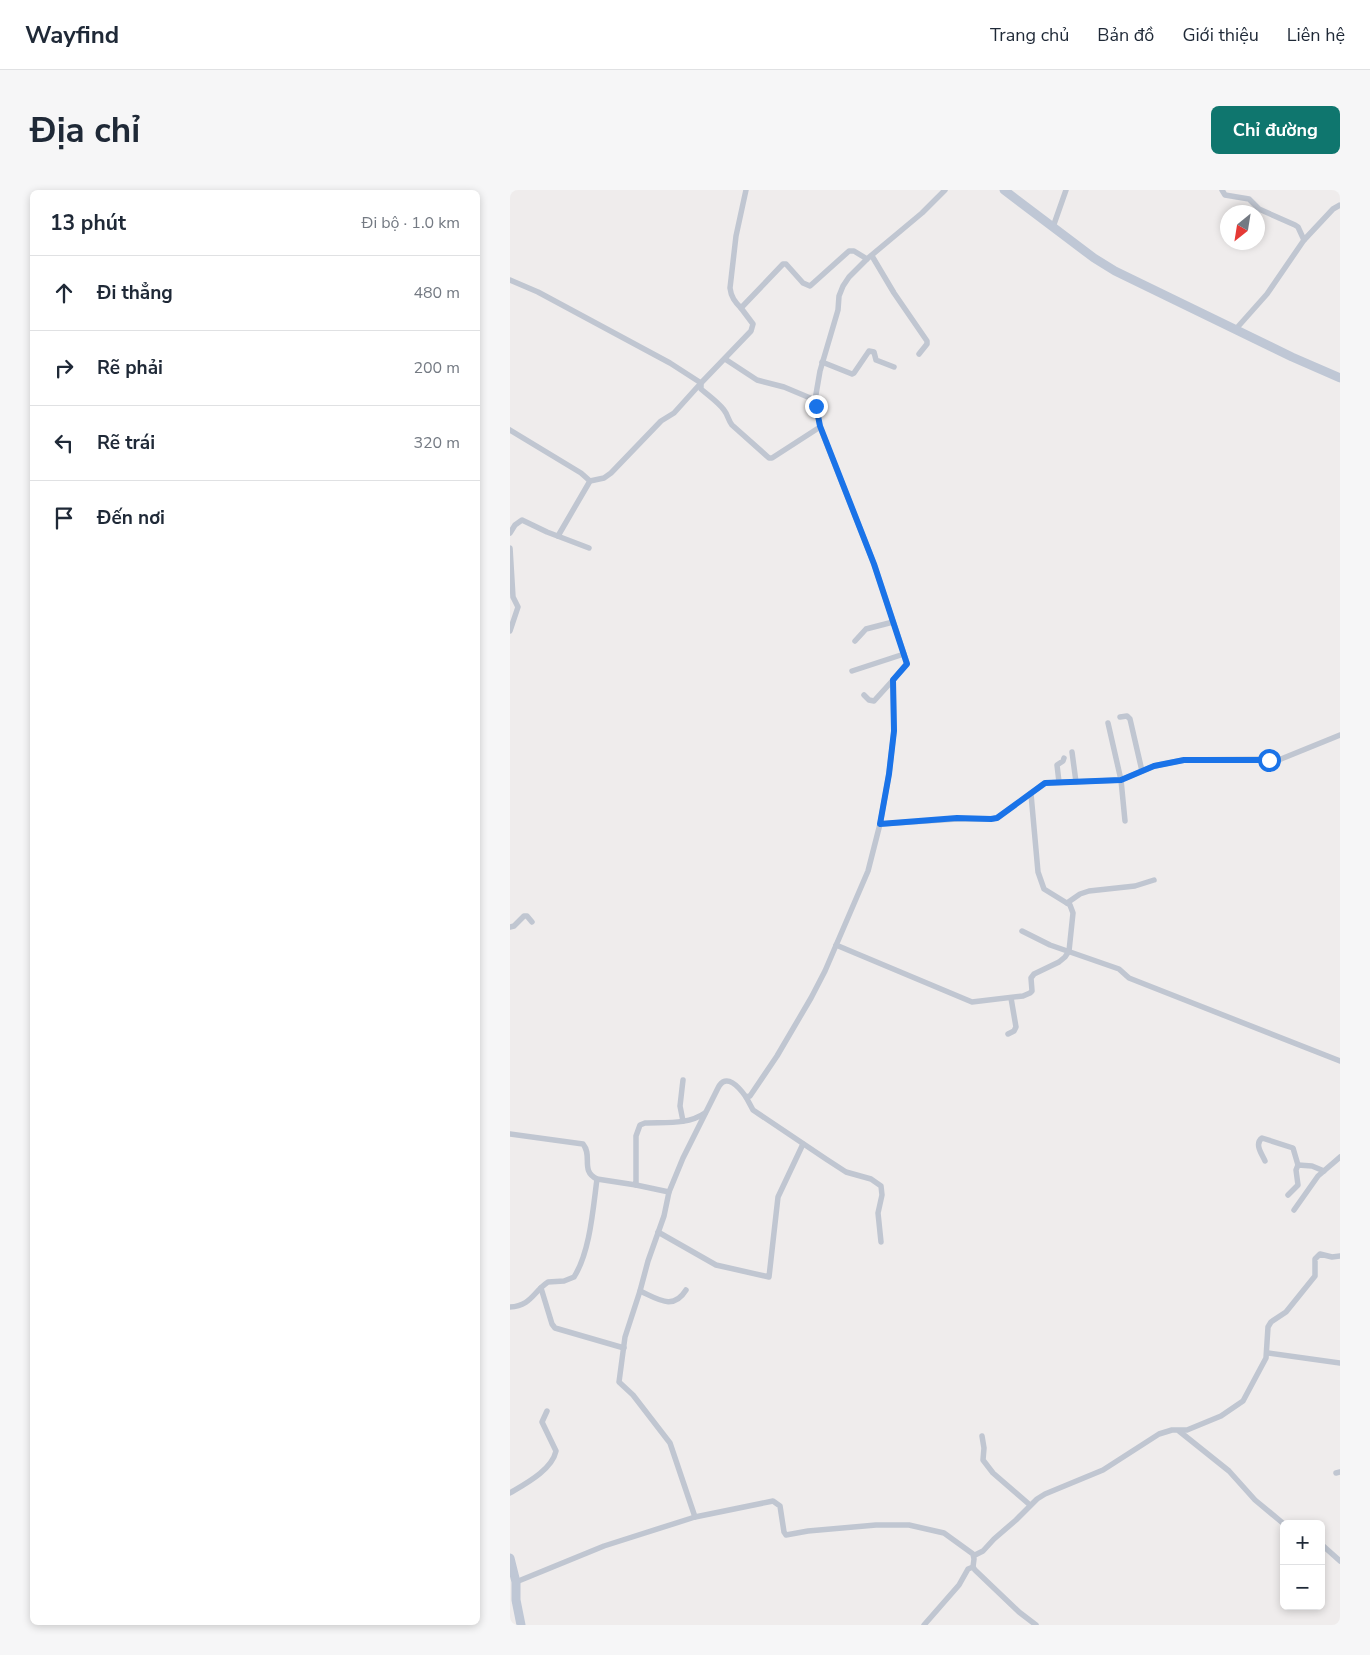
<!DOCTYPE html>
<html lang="vi">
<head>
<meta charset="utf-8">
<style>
  body { margin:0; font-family:"Nunito Sans",sans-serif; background:#f6f6f7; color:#1f2937 }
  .controls { position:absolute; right:15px; bottom:15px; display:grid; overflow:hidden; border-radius:8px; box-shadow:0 2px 8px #0003 }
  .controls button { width:45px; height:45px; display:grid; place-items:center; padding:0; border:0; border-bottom:1px solid #e0e1e3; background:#fff; color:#1f2937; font:25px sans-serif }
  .compass { position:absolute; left:710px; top:15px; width:45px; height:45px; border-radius:50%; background:#fff; box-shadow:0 2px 8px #0003; rotate:210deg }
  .stop { position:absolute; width:15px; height:15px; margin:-11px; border:4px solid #1a73e8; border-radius:50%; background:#fff }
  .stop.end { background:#1a73e8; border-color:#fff; box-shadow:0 1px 5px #0008 }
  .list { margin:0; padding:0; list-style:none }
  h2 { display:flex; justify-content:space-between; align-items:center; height:65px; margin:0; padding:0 20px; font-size:21px }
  h2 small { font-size:16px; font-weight:400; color:#747a83 }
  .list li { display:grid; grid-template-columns:32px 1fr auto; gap:15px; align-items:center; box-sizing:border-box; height:75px; padding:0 20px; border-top:1px solid #e0e1e3 }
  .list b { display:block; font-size:19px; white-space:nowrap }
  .list em { font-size:16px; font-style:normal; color:#747a83 }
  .icon { flex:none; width:28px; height:28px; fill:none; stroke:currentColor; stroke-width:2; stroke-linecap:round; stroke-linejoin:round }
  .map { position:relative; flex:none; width:830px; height:1435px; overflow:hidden; border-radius:8px }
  header { display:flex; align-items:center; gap:30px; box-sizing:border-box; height:70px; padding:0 25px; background:#fff; border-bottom:1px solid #e0e1e3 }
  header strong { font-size:24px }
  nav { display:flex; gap:28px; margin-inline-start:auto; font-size:18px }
  .intro { display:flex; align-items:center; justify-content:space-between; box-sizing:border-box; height:120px; padding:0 30px }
  h1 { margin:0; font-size:35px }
  .button { padding:12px 22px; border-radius:8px; background:#0f766e; color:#fff; font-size:18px; font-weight:700 }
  main { display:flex; gap:30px; padding:0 30px }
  aside { flex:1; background:#fff; border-radius:8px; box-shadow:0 2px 8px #0003 }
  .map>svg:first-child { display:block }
</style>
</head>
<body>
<header>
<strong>Wayfind</strong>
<nav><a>Trang chủ</a><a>Bản đồ</a><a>Giới thiệu</a><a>Liên hệ</a></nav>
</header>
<div class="intro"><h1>Địa chỉ</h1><a class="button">Chỉ đường</a></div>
<main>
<aside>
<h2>13 phút<small>Đi bộ · 1.0 km</small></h2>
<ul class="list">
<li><svg class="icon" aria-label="ahead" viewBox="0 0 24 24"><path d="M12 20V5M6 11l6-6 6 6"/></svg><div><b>Đi thẳng</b></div><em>480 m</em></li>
<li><svg class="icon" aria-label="right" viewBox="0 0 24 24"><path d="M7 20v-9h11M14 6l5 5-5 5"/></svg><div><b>Rẽ phải</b></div><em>200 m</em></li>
<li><svg class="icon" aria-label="left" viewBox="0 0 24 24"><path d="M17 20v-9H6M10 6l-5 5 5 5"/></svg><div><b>Rẽ trái</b></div><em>320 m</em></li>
<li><svg class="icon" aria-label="arrive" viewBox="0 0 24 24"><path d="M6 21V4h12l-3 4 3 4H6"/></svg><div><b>Đến nơi</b></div></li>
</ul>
</aside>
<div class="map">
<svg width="830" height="1435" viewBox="0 0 830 1435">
  <rect width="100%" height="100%" fill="#efecec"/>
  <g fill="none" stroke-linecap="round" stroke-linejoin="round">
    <g stroke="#c0c6d1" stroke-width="5.5">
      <polyline points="712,0 715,5 739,9 749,19 785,35 788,37 794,50"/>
      <polyline points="543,37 556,0"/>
      <polyline points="362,66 384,103 417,151 417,154 409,164"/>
      <polyline points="0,90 28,102 160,173 191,193 164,223 151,231 101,283 94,288 80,291 48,346"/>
      <path d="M231 118C225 112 221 107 220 98L226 46 236 0"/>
      <polyline points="725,140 757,104 794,50 823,19 830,15"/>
      <polyline points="215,169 247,190 274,197 305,210"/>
      <polyline points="312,172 342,184 344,183 359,161 364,162 366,170 384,177"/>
      <path d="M310 237 262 268H259L222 235C218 230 218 225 214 220 208 212 199 206 191 199V193L241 141 243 134 231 118 273 74H276L293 93 300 96 339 61H344L357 69"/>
      <polyline points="0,240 71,283 80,291"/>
      <polyline points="0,343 5,335 12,330 37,342 79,358"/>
      <polyline points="0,358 3,407 8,417 0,441"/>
      <polyline points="345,451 356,439 383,432"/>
      <polyline points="342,481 394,464"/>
      <polyline points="354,505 359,510 364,511 383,490"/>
      <polyline points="610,527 617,526 620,529 632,581"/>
      <polyline points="598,533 611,590 615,631"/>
      <polyline points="562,562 566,592"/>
      <polyline points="549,592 547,575 553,571 554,568"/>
      <polyline points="370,634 447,629 481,629 487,628 535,593 611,590 644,576 674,570 771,569 830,545"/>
      <polyline points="557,713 570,704 579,701 625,696 644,690"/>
      <polyline points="0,737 4,736 14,726 17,726 22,732"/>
      <polyline points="512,741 540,755 609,779 619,788 830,871"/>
      <polyline points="326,755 462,812 513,806 520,803 522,801 521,788 524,784 549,772 555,767 559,761 563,723 560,715 534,699 528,682 521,604"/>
      <polyline points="498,844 504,841 506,837 501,808"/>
      <polyline points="236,907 243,920 316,969 336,982 361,989 371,996 372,1005 368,1023 371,1052"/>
      <polyline points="173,931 170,916 173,890"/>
      <path d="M0 944 73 954C83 966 70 981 87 989L126 995V946L130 935 135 933C155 932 178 935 195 923"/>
      <path d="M755 971C752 964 744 954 752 948L783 958 788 975"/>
      <polyline points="126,995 159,1002"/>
      <polyline points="778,1005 788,995 786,980 788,975 802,976 814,981"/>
      <polyline points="784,1020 808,986 830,967"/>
      <polyline points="148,1042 206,1075 259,1087 268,1007 293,954"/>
      <polyline points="31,1098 42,1134 45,1138 114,1158"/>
      <path d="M130 1101C148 1109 163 1121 176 1100"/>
      <path d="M0 1117C21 1116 23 1102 38 1092L54 1091 64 1087C80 1062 83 1019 87 989"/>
      <polyline points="758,1163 830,1173"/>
      <polyline points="669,1241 719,1281 745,1310 774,1334"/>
      <polyline points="472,1246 474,1258 473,1270 483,1283 520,1315"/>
      <polyline points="826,1283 830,1282"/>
      <path d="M0 1303C15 1294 42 1280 46 1261L32 1232 37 1221"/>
      <path d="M185 1327 160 1253 123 1205 109 1192 115 1147 130 1101 138 1071 154 1026 159 1002 173 968 208 898C216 882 229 897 236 907L240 906 267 866 301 808 315 781 358 681 370 634 379 584 384 541 383 490 397 473 364 374 310 237 305 210 310 181 328 120 329 106 333 96 339 87 357 69 412 23 435 0"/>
      <polyline points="811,1354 830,1371"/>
      <polyline points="465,1365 473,1361 484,1349 506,1330 527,1309 535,1304 593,1280 649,1244 662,1240 677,1240 711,1226 733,1211 756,1168 758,1137 761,1132 776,1122 805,1086 805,1069 810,1064 822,1067 830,1066"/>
      <polyline points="6,1392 94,1356 185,1327 263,1311 270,1316 274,1342 276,1345 298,1341 366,1335 399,1335 434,1343 463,1364 464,1369 463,1377 465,1380 509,1422 526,1435"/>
      <polyline points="414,1435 449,1395 458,1379 463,1377"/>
    </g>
    <g stroke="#bfc7d5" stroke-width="9">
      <polyline points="494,0 584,68 605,81 782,167 830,188"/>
      <polyline points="0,1368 6,1392 6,1410 11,1435"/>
    </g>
  </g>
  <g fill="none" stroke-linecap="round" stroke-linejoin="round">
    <polyline stroke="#1a73e8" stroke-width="6" points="306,216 310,236 364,374 397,474 383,490 384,541 379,584 370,634 447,628 481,629 487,628 535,593 611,590 644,576 674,570 759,570"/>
  </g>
</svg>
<div class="controls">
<button>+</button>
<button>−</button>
</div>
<svg class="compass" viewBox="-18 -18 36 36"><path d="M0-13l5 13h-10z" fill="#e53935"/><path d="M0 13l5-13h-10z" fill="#747a83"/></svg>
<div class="stop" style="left:759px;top:570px"></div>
<div class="stop end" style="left:306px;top:216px"></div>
</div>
</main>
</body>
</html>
